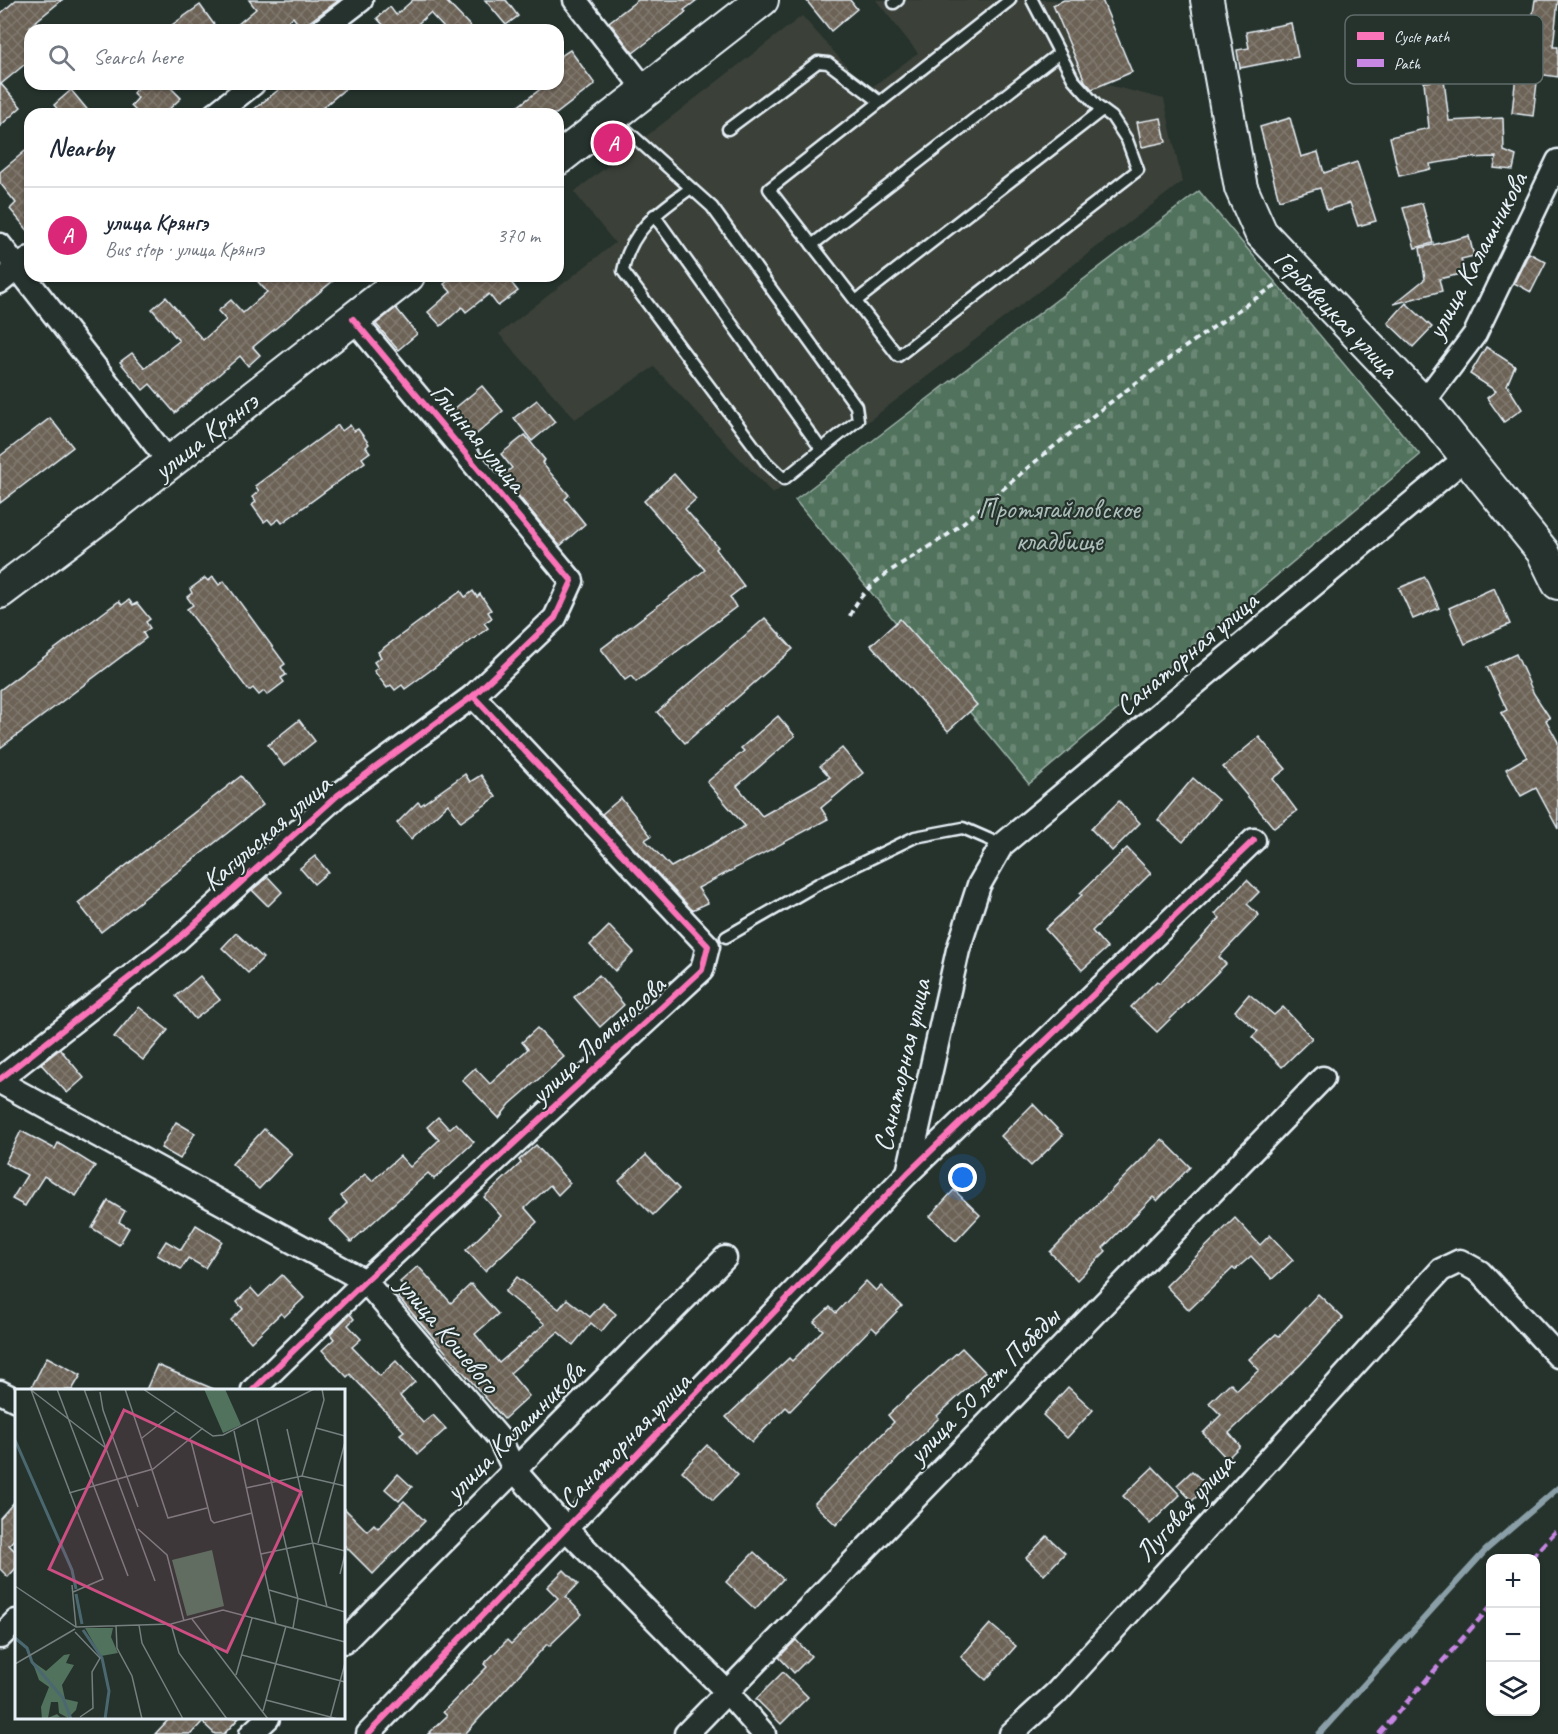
<!DOCTYPE html>
<html lang="en">
<head>
<meta charset="utf-8">
<style>
  body { margin:0; font-family:Caveat,sans-serif; background:#f2f2f3; color:#1f2937 }
  .controls { position:absolute; right:18px; bottom:18px; display:grid; overflow:hidden; border-radius:12px; box-shadow:0 2px 4px #0004 }
  .controls button { width:54px; height:54px; display:grid; place-items:center; padding:0; border:0; border-bottom:2px solid #e0e1e3; background:#fff; color:#1f2937; font:30px sans-serif }
  .you { position:absolute; left:963px; top:1178px; width:21px; height:21px; margin:-15px; border:4px solid #fff; border-radius:50%; background:#1a73e8; box-shadow:0 0 0 9px #1a73e833 }
  .badge { display:grid; place-items:center; width:39px; height:39px; border-radius:50%; background:#db2777; color:#fff; font-size:20px; font-weight:700 }
  .pin { position:absolute; translate:-50% -50%; border:3px solid #fff; box-shadow:0 2px 6px #0006 }
  .list { margin:0; padding:0; list-style:none }
  h2 { display:flex; justify-content:space-between; align-items:center; height:78px; margin:0; padding:0 24px; font-size:26px }
  h2 small { font-size:20px; font-weight:400; color:#747a83 }
  .list li { display:grid; grid-template-columns:39px 1fr auto; gap:18px; align-items:center; box-sizing:border-box; height:96px; padding:0 24px; border-top:2px solid #e0e1e3 }
  .list b { display:block; font-size:22px; white-space:nowrap }
  .list p { margin:0; font-size:20px; white-space:nowrap; color:#747a83 }
  .list em { font-size:20px; font-style:normal; color:#747a83 }
  .icon { flex:none; width:33px; height:33px; fill:none; stroke:currentColor; stroke-width:2; stroke-linecap:round; stroke-linejoin:round }
  .map { position:relative; flex:none; width:1558px; height:1734px; overflow:hidden }
  .search { position:absolute; background:#fff; box-shadow:0 2px 4px #0004; left:24px; top:24px; width:540px; height:66px; display:flex; align-items:center; gap:15px; box-sizing:border-box; padding:0 21px; border-radius:18px; color:#747a83; font-size:22px }
  .panel { position:absolute; background:#fff; box-shadow:0 2px 4px #0004; left:24px; top:108px; width:540px; height:174px; border-radius:18px }
  .map>svg:first-child { display:block }
</style>
</head>
<body>
<div class="map">
<svg width="1558" height="1734" viewBox="0 0 1558 1734">
  <defs>
    <pattern id="cemetery-stones" width="16" height="16" patternUnits="userSpaceOnUse" patternTransform="scale(1.5)"><rect width="16" height="16" fill="#51725c"/><path d="M2 7V4a2 2 0 0 1 4 0v3zM10 15v-3a2 2 0 0 1 4 0v3z" fill="#6a8774"/></pattern>
    <pattern id="building-cross-hatch" width="8" height="8" patternUnits="userSpaceOnUse" patternTransform="scale(1.5)"><rect width="8" height="8" fill="#6c6256"/><path d="M0 0l8 8M0 8l8-8" fill="none" stroke="#81796f"/></pattern>
  </defs>
  <rect width="100%" height="100%" fill="#26332d"/>
  <filter id="ink" filterUnits="userSpaceOnUse"><feTurbulence type="fractalNoise" baseFrequency=".0167" numOctaves="2"/><feDisplacementMap in="SourceGraphic" scale="12" xChannelSelector="R" yChannelSelector="G"/><feConvolveMatrix kernelMatrix="1 2 1 2 8 2 1 2 1" color-interpolation-filters="sRGB"/></filter>
  <g filter="url(#ink)">
    <polygon fill="#3b4139" points="876,0 1056,0 1104,84 1164,99 1182,182 773,494 654,367 575,419 499,334 615,243 574,192 802,16 868,90 918,53"/>
    <polygon fill="url(#cemetery-stones)" stroke="#9cb2aa" stroke-width="1.5" points="1199,191 1420,455 1029,784 795,500"/>
    <g fill="none" stroke-linecap="round" stroke-linejoin="round">
      <polyline stroke="#8a9fa7" stroke-width="6" points="1319,1734 1486,1550 1558,1488"/>
    </g>
    <g fill="url(#building-cross-hatch)" stroke="#e8f1f8" stroke-width="1.5">
      <polygon points="16,0 62,0 30,26 30,60 1,84 21,107 0,126 0,14"/>
      <polygon points="249,0 339,0 301,28 293,17 278,30 231,30 256,9"/>
      <polygon points="413,0 445,0 474,30 446,30 430,13 411,30 379,30 384,26 377,18 390,7 396,15"/>
      <polygon points="485,0 506,0 518,16 506,25"/>
      <polygon points="638,0 697,0 684,10 686,12 633,53 609,22"/>
      <polygon points="806,0 850,0 857,9 831,31"/>
      <polygon points="1064,0 1102,0 1132,72 1092,89 1085,81 1053,5"/>
      <polygon points="1535,0 1558,0 1553,47 1558,47 1558,77 1538,74 1533,116 1512,113 1521,26 1531,27"/>
      <polygon points="200,5 218,30 165,30"/>
      <polygon points="1291,23 1298,57 1240,68 1237,50 1249,48 1246,32"/>
      <polygon points="570,50 595,84 556,114 508,114 547,84 558,84 558,58"/>
      <polygon points="1444,80 1449,121 1503,118 1504,151 1516,156 1513,170 1494,168 1496,157 1467,158 1430,164 1431,169 1399,176 1390,137 1429,128 1424,82"/>
      <polygon points="141,84 167,84 181,98 164,114 139,114 131,106 138,98 133,93"/>
      <polygon points="286,84 351,84 315,114 248,114"/>
      <polygon points="71,90 91,114 62,114 54,105"/>
      <polygon points="1161,118 1166,142 1142,147 1137,122"/>
      <polygon points="1290,118 1301,157 1318,152 1324,173 1357,162 1376,221 1358,226 1350,203 1327,210 1320,188 1279,200 1260,127"/>
      <polygon points="30,147 30,233 10,209 16,203 0,183 0,172"/>
      <polygon points="1422,203 1433,243 1415,248 1403,208"/>
      <polygon points="1469,236 1474,256 1461,259 1465,273 1439,279 1442,291 1394,304 1425,279 1420,248"/>
      <polygon points="1529,253 1546,262 1531,292 1514,283"/>
      <polygon points="253,276 339,276 253,347 260,355 248,366 240,356 175,413 150,384 143,390 120,362 132,353 145,368 179,341 152,309 166,297 203,340 226,320 218,311 231,300 243,313 267,292"/>
      <polygon points="454,276 506,276 518,291 498,306 489,294 466,312 462,307 441,326 428,312 451,292 444,284"/>
      <polygon points="1406,303 1432,327 1413,347 1388,323"/>
      <polygon points="396,308 417,334 398,350 376,324"/>
      <polygon points="1486,347 1515,366 1507,385 1522,409 1504,422 1487,398 1496,391 1470,374"/>
      <polygon points="482,386 503,411 471,439 449,413"/>
      <polygon points="537,400 555,422 532,441 514,418"/>
      <polygon points="50,418 73,447 0,503 0,456"/>
      <polygon points="338,425 342,431 350,425 354,431 358,429 369,444 366,447 370,452 362,458 365,462 282,523 279,519 272,524 268,519 264,522 252,505 256,502 252,497 259,491 255,486"/>
      <polygon points="525,435 545,460 542,463 569,495 565,499 585,524 560,546 502,476 512,468 501,454"/>
      <polygon points="674,474 696,499 685,509 718,547 716,549 744,586 730,597 736,607 636,682 631,676 625,680 601,649 705,570 644,501"/>
      <polygon points="213,577 219,585 224,581 285,664 281,667 286,675 281,678 284,682 267,695 264,691 259,695 253,688 249,691 187,609 193,605 187,597 192,593 190,589 205,578 208,581"/>
      <polygon points="1425,577 1439,608 1413,619 1399,588"/>
      <polygon points="1494,588 1510,624 1465,644 1449,608"/>
      <polygon points="461,591 465,597 473,591 477,597 480,594 491,610 488,612 492,618 484,623 488,628 405,689 402,685 395,690 391,685 387,688 374,671 378,668 374,662 381,657 378,652"/>
      <polygon points="129,600 133,605 137,603 150,619 146,622 150,628 143,633 146,638 0,748 0,690 119,601 122,605"/>
      <polygon points="765,618 793,649 685,743 657,712"/>
      <polygon points="900,619 977,705 948,731 871,645"/>
      <polygon points="1516,654 1534,694 1550,718 1546,720 1558,742 1558,829 1536,788 1521,796 1506,769 1527,757 1501,713 1507,710 1487,667"/>
      <polygon points="778,716 795,736 737,786 762,816 830,777 820,766 842,748 863,773 821,808 828,819 698,888 708,903 692,910 602,814 621,798 651,836 645,840 671,867 745,826 707,782 744,751 741,748"/>
      <polygon points="299,720 315,741 284,766 268,745"/>
      <polygon points="1259,737 1286,769 1273,779 1297,811 1274,828 1223,767"/>
      <polygon points="465,774 470,782 481,775 496,797 461,822 448,804 411,839 397,823 418,802 421,805"/>
      <polygon points="241,776 263,805 101,932 78,903"/>
      <polygon points="1193,778 1218,800 1183,842 1158,820"/>
      <polygon points="1119,801 1140,823 1112,851 1091,829"/>
      <polygon points="1127,848 1151,873 1092,931 1107,948 1082,970 1045,929 1082,895 1080,893"/>
      <polygon points="315,856 328,872 314,884 300,868"/>
      <polygon points="268,877 282,892 268,906 252,890"/>
      <polygon points="1247,880 1259,892 1247,904 1259,915 1219,957 1226,964 1157,1032 1131,1007 1157,981 1160,983 1220,918 1215,914"/>
      <polygon points="609,926 634,952 615,971 590,945"/>
      <polygon points="236,933 263,958 248,973 222,948"/>
      <polygon points="599,975 624,1005 600,1027 574,997"/>
      <polygon points="200,976 220,1000 195,1019 176,996"/>
      <polygon points="1249,994 1274,1015 1283,1007 1312,1038 1282,1067 1252,1037 1258,1031 1235,1011"/>
      <polygon points="139,1007 168,1030 143,1060 114,1037"/>
      <polygon points="537,1028 564,1057 510,1104 499,1118 462,1080 475,1068 490,1084 528,1049 522,1042"/>
      <polygon points="60,1049 84,1078 67,1093 41,1064"/>
      <polygon points="1033,1104 1063,1135 1031,1166 1001,1136"/>
      <polygon points="438,1117 449,1129 456,1123 474,1142 434,1179 428,1173 351,1242 330,1220 347,1203 341,1196 365,1174 372,1181 400,1156 410,1167 439,1140 427,1127"/>
      <polygon points="176,1122 195,1133 180,1159 161,1148"/>
      <polygon points="264,1129 292,1154 259,1189 232,1164"/>
      <polygon points="21,1131 55,1149 58,1143 95,1166 76,1196 44,1176 25,1206 12,1199 27,1175 5,1163"/>
      <polygon points="1162,1139 1190,1167 1157,1201 1153,1197 1103,1248 1106,1251 1077,1280 1050,1252"/>
      <polygon points="536,1145 570,1183 558,1195 550,1185 525,1208 537,1222 485,1271 466,1250 501,1216 484,1197 521,1163 519,1160"/>
      <polygon points="646,1155 679,1189 653,1215 619,1181"/>
      <polygon points="954,1190 980,1215 956,1241 930,1216"/>
      <polygon points="108,1201 125,1211 119,1222 129,1228 119,1245 92,1228"/>
      <polygon points="1235,1218 1260,1245 1270,1235 1293,1260 1272,1279 1251,1256 1235,1270 1233,1268 1189,1310 1166,1286"/>
      <polygon points="196,1225 222,1241 205,1268 188,1258 181,1269 157,1255 166,1241 181,1250"/>
      <polygon points="418,1266 451,1303 471,1284 498,1314 475,1334 499,1363 545,1324 505,1292 517,1277 559,1309 567,1299 590,1317 603,1303 616,1314 601,1332 591,1323 573,1345 558,1332 510,1373 529,1396 504,1419 398,1297 406,1289 400,1282"/>
      <polygon points="282,1275 304,1298 284,1317 281,1313 251,1342 231,1320 243,1309 237,1302 251,1288 259,1297"/>
      <polygon points="866,1281 876,1291 881,1286 902,1306 877,1332 872,1327 790,1411 786,1407 752,1442 726,1417 789,1358 792,1361 823,1330 814,1322 830,1307 836,1313"/>
      <polygon points="1318,1294 1343,1318 1301,1364 1229,1433 1240,1446 1227,1459 1203,1433 1221,1415 1209,1403 1230,1383 1237,1390 1259,1370 1249,1359 1276,1334 1279,1336"/>
      <polygon points="350,1314 354,1319 348,1325 361,1339 352,1347 380,1376 396,1361 415,1382 400,1396 423,1423 433,1415 446,1429 418,1454 400,1434 404,1431 350,1374 347,1377 322,1350 334,1339 330,1334"/>
      <polygon points="962,1348 985,1372 937,1416 939,1418 898,1458 836,1525 814,1504 894,1422 888,1415"/>
      <polygon points="47,1357 81,1375 72,1390 30,1390"/>
      <polygon points="157,1365 216,1390 146,1390"/>
      <polygon points="1068,1387 1093,1410 1067,1438 1043,1415"/>
      <polygon points="707,1445 738,1475 713,1500 682,1471"/>
      <polygon points="1153,1467 1180,1495 1150,1524 1123,1496"/>
      <polygon points="1192,1471 1208,1486 1192,1501 1177,1485"/>
      <polygon points="398,1474 412,1487 399,1501 385,1489"/>
      <polygon points="16,1500 16,1537 9,1545 16,1552 16,1568 8,1577 0,1569 0,1518"/>
      <polygon points="404,1501 425,1521 373,1574 344,1545 344,1508 367,1531 374,1524 378,1528"/>
      <polygon points="1047,1536 1065,1553 1044,1575 1026,1558"/>
      <polygon points="754,1552 783,1579 755,1609 726,1582"/>
      <polygon points="564,1570 578,1584 566,1597 582,1614 549,1646 547,1644 465,1734 428,1734 447,1716 443,1712 487,1667 484,1664 507,1640 511,1644 558,1598 547,1587"/>
      <polygon points="990,1624 1016,1646 986,1680 961,1657"/>
      <polygon points="796,1640 811,1656 794,1673 779,1657"/>
      <polygon points="783,1672 808,1697 781,1724 756,1699"/>
      <polygon points="170,1718 239,1718 224,1734 215,1734 202,1722 191,1734 155,1734"/>
    </g>
    <g fill="none" stroke-linecap="round" stroke-linejoin="round">
      <defs>
        <g id="lane">
          <polyline points="1010,0 769,189 898,356 1138,170 1127,140 1112,117 1097,106 1073,79 1032,0"/>
          <polyline points="894,3 898,0"/>
          <path d="M614 119 712 207 856 406 858 420 784 479 766 462 623 271C630 230 659 211 691 188"/>
          <polyline points="728,129 818,62 828,63 880,102"/>
          <polyline points="654,215 821,449"/>
          <polyline points="812,245 1058,54"/>
          <polyline points="856,301 1102,110"/>
          <polyline points="726,937 818,884 915,837 963,828 1002,845"/>
        </g>
        <g id="street">
          <polyline points="575,0 646,91"/>
          <polyline points="322,30 361,0"/>
          <polyline points="215,114 253,84"/>
          <polyline points="0,245 170,463"/>
          <polyline points="0,282 30,258"/>
          <polyline points="1423,403 1475,334 1558,161"/>
          <polyline points="0,1079 177,940 338,795 473,696 555,618 572,581 353,319"/>
          <polyline points="0,1082 365,1281 499,1438 515,1471 567,1530 727,1692 764,1734"/>
          <polyline points="908,1173 958,950 979,885 1002,845 1468,456"/>
          <polyline points="253,1390 365,1281 702,970 708,946 473,696"/>
          <polyline points="0,1392 16,1400"/>
          <polyline points="0,1637 16,1621"/>
          <polyline points="344,1642 725,1258"/>
          <polyline points="251,1734 268,1718"/>
          <polyline points="368,1734 908,1173 1254,840"/>
          <polyline points="686,1734 1323,1078"/>
          <polyline points="1011,1734 1056,1693 1441,1270 1460,1261 1480,1272 1558,1356"/>
        </g>
        <g id="secondary">
          <polyline points="1207,0 1241,188 1261,233 1423,403 1543,552 1558,583"/>
          <polyline points="558,159 762,0"/>
          <polyline points="0,592 104,514 408,276"/>
        </g>
      </defs>
      <use href="#lane" stroke="#e8f1f8" stroke-width="15"/>
      <use href="#street" stroke="#e8f1f8" stroke-width="27"/>
      <use href="#secondary" stroke="#e8f1f8" stroke-width="36"/>
      <path stroke="#e8f1f8" stroke-width="4" stroke-dasharray="6 4.5" stroke-linecap="butt" d="M850 616C865 577 917 557 950 533 980 510 1008 484 1037 460 1114 398 1193 339 1276 285"/>
      <use href="#lane" stroke="#26332d" stroke-width="10"/>
      <use href="#street" stroke="#26332d" stroke-width="22"/>
      <use href="#secondary" stroke="#26332d" stroke-width="32"/>
      <g stroke="#c787e3" stroke-width="4.5" stroke-dasharray="9 4.5" stroke-linecap="butt">
        <polyline points="1531,1558 1558,1529"/>
        <polyline points="1379,1734 1490,1607"/>
      </g>
      <defs>
        <g id="cycleway">
          <polyline points="0,1079 177,940 338,795 473,696 555,618 572,581 353,319"/>
          <polyline points="253,1390 365,1281 702,970 708,946 473,696"/>
          <polyline points="368,1734 908,1173 1254,840"/>
        </g>
      </defs>
      <use href="#cycleway" stroke="#26332d" stroke-width="10"/>
      <use href="#cycleway" stroke="#fb73b8" stroke-width="6"/>
    </g>
  </g>
  <g text-anchor="middle" stroke-width="4.5" stroke-linejoin="round" paint-order="stroke">
    <g font-size="28" fill="#e8f1f8" stroke="#26332d">
      <text transform="translate(1476 255) rotate(-62)" y="10">улица Калашникова</text>
      <text transform="translate(1337 313) rotate(46)" y="10">Гербовецкая улица</text>
      <text transform="translate(205 435) rotate(-38)" y="10">улица Крянгэ</text>
      <text transform="translate(479 437) rotate(50)" y="10">Глинная улица</text>
      <text transform="translate(1186 653) rotate(-40)" y="10">Санаторная улица</text>
      <text transform="translate(266 832) rotate(-41)" y="10">Кагульская улица</text>
      <text transform="translate(597 1039) rotate(-43)" y="10">улица Ломоносова</text>
      <text transform="translate(901 1065) rotate(-77)" y="10">Санаторная улица</text>
      <text transform="translate(449 1334) rotate(50)" y="10">улица Кошевого</text>
      <text transform="translate(983 1385) rotate(-46)" y="10">улица 50 лет Победы</text>
      <text transform="translate(514 1430) rotate(-45)" y="10">улица Калашникова</text>
      <text transform="translate(624 1440) rotate(-46)" y="10">Санаторная улица</text>
      <text transform="translate(1184 1507) rotate(-48)" y="10">Луговая улица</text>
    </g>
    <g font-size="28" fill="#acbeba" stroke="#26332d">
      <text x="1059" y="518">Протягайловское<tspan x="1059" dy="32">кладбище</tspan></text>
    </g>
  </g>
  <g transform="translate(15 1389)">
    <rect width="330" height="330" fill="#26332d"/>
    <path d="M70 239H98L96 248 103 264 86 267Z" fill="#51725c"/>
    <path d="M189 0H210L226 36 208 44ZM55 265 51 274 59 276 47 296 50 310 63 313 61 321 53 329 44 324 43 313H36L33 329 42 325 45 328 27 330 26 318 34 298 24 291 17 272 31 282 49 266Z" fill="#51725c"/>
    <path d="M197 161 209 217 172 227 157 171Z" fill="#51725c"/>
    <path fill="none" stroke="#4b6871" stroke-width="3" d="M0 51 57 181 61 200M61 205 67 235M68 241 87 269 94 302 90 330M0 249 12 259 17 273 48 309 56 330"/>
    <path fill="none" stroke="#747f7e" stroke-width="1.5" d="M42 0 113 187M69 0 140 192M110 0 153 129 192 119M128 0 198 47 208 46 299 0M16 1 88 190 58 203M16 1 92 60M70 1 93 0M85 3 88 21 123 118M242 30 283 210 278 239M301 39 330 47M272 40 312 218M219 42 261 235M127 49 161 22M176 52 196 131 199 134 237 124M287 87 309 11 307 0M231 99 287 87 330 97M54 104 138 80 188 39M123 140 152 166 169 232M303 154 330 53M246 165 298 154 330 162M325 185 330 165M57 196 61 238M0 197 61 238 156 235 208 221 330 253M254 201 330 223M177 230 253 330M156 235 164 264 212 330M101 236 102 259 117 287 127 330M124 236 127 254 168 330M60 243 85 269 77 283 78 319 65 328M227 266 330 293M0 275 60 240M221 286 237 229M251 311 323 330M248 322 271 237M315 330 330 274"/>
    <path fill="#cc4e82" fill-opacity="0.15" stroke="#cc4e82" stroke-width="3" d="M109 21 286 103 212 263 34 180Z"/>
    <rect width="330" height="330" fill="none" stroke="#e8f1f8" stroke-width="3"/>
  </g>
  <rect x="1345" y="15" width="198" height="69" rx="9" fill="#26332d" stroke="#606c6a" stroke-width="1.5"/>
  <rect x="1357" y="32" width="27" height="8" fill="#fb73b8"/>
  <rect x="1357" y="59" width="27" height="8" fill="#c787e3"/>
  <g font-size="16" fill="#e8f1f8">
    <text x="1394" y="42">Cycle path</text>
    <text x="1394" y="69">Path</text>
  </g>
</svg>
<div class="controls">
<button>+</button>
<button>−</button>
<button><svg class="icon" aria-label="layers" viewBox="0 0 24 24"><path d="M12 4l9 5-9 5-9-5zM3 14l9 5 9-5"/></svg></button>
</div>
<div class="you"></div>
<div class="pin badge" style="left:613px;top:143px">A</div>
<div class="search"><svg class="icon" aria-label="search" viewBox="0 0 24 24"><circle cx="10" cy="10" r="6"/><path d="M15 15l6 6"/></svg>Search here</div>
<section class="panel">
<h2>Nearby<small></small></h2>
<ul class="list">
<li><span class="badge">A</span><div><b>улица Крянгэ</b><p>Bus stop · улица Крянгэ</p></div><em>370 m</em></li>
</ul>
</section>
</div>
</body>
</html>
